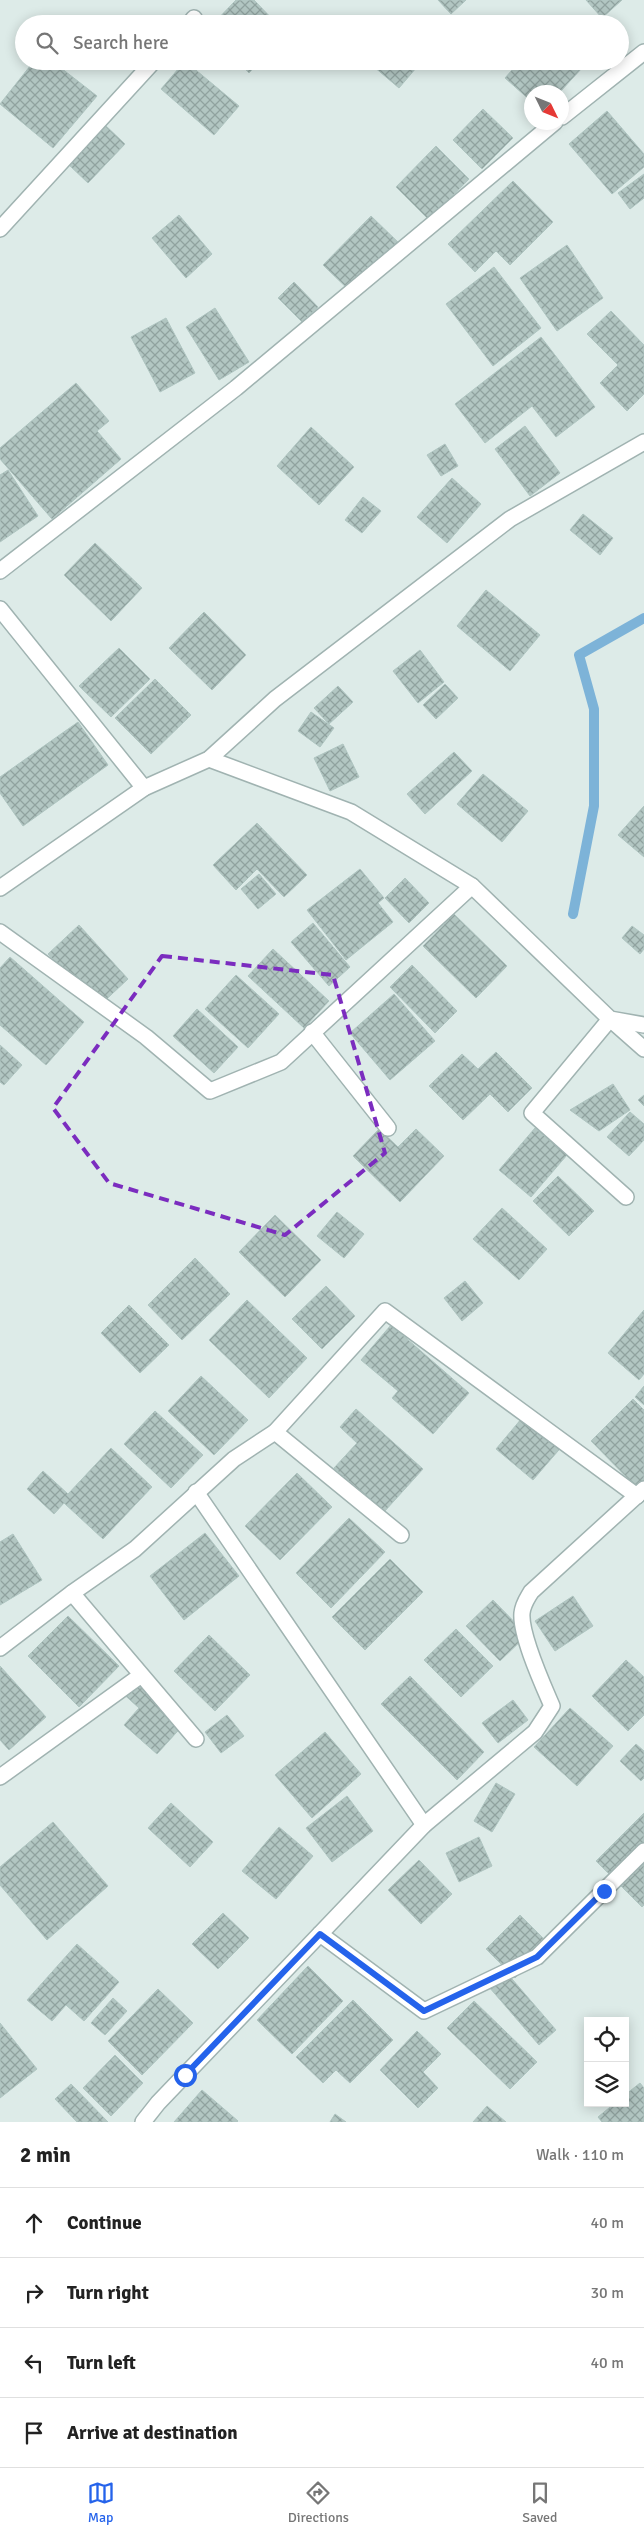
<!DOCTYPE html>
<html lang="en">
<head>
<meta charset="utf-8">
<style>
  body { margin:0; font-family:Signika,sans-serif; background:#f2f2f2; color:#222 }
  .controls { position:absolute; right:15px; bottom:15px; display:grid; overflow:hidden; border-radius:0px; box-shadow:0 2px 12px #0003 }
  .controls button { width:45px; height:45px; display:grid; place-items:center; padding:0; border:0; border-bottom:1px solid #e0e0e0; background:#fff; color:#222; font:25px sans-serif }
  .compass { position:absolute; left:524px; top:85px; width:45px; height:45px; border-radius:50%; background:#fff; box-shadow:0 2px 12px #0003; rotate:133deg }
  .stop { position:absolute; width:15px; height:15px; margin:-11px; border:4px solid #2563eb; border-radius:50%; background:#fff }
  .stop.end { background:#2563eb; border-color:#fff; box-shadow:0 1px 5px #0008 }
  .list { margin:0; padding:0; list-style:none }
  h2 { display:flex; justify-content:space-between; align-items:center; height:65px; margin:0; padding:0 20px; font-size:21px }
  h2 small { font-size:16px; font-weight:400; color:#767676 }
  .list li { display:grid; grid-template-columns:32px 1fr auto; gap:15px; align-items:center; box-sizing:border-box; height:70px; padding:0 20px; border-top:1px solid #e0e0e0 }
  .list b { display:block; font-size:19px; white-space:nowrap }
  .list em { font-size:16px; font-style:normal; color:#767676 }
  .icon { flex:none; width:28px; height:28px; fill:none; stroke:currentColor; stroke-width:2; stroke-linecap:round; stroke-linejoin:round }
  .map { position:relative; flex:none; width:644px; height:2122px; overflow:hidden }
  .search { position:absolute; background:#fff; box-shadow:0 2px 12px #0003; left:15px; right:15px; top:15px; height:55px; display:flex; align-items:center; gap:12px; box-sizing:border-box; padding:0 18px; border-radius:28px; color:#767676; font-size:19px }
  .sheet { height:345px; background:#fff }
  nav { display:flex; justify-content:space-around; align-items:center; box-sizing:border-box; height:70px; border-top:1px solid #e0e0e0; background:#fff; font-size:14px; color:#767676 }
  nav a { display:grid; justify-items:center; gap:2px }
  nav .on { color:#2563eb }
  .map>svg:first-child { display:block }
</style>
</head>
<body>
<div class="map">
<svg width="644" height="2122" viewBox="0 0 644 2122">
  <defs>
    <pattern id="building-cross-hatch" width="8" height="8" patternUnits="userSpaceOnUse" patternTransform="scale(1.25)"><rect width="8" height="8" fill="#b2c6c2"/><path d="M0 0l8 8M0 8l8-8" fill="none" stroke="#90a29f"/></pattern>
  </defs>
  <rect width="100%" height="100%" fill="#ddebe8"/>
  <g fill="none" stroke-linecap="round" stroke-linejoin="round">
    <polyline stroke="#7db3d8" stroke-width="10" points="573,914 594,806 594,709 579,655 644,618"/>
  </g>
  <g fill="url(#building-cross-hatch)" stroke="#afc5c1">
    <polygon points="236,0 254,0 277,24 213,24"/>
    <polygon points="438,0 466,0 451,14"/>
    <polygon points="586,0 622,0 602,18"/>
    <polygon points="34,61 52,61 97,96 53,148 0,104"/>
    <polygon points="185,61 239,106 214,135 161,89"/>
    <polygon points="238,61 260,61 249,73"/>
    <polygon points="367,61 422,61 399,88"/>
    <polygon points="520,61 574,61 582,68 560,92 532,92 532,102 505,78"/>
    <polygon points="483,109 513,138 482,169 453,140"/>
    <polygon points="607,111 644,154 644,167 612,194 569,144"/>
    <polygon points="105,125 125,144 88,183 68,164"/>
    <polygon points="436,146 469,179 429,220 396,187"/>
    <polygon points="644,174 644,198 630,209 618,193"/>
    <polygon points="513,181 553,222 510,265 496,251 475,272 448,244"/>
    <polygon points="179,215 212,254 186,278 152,238"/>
    <polygon points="371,216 401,245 353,294 323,265"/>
    <polygon points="567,245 603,298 557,331 520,278"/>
    <polygon points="494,267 541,328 493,366 446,304"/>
    <polygon points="294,282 318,307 302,322 278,298"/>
    <polygon points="215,308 249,362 219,380 186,327"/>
    <polygon points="611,311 644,345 644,394 627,411 600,383 618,365 587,334"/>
    <polygon points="166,318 195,373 160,392 131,337"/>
    <polygon points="541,337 595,407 556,437 532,406 485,443 455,404"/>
    <polygon points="76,383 109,421 97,431 121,459 52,519 0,459 0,448"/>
    <polygon points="525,426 560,473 530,496 495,449"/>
    <polygon points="311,427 354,467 319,505 277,466"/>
    <polygon points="445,444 458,466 441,476 427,455"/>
    <polygon points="8,470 38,516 0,542 0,475"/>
    <polygon points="452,478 481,504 447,543 417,517"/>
    <polygon points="363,497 381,511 362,533 345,520"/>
    <polygon points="583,514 613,538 600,555 570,530"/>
    <polygon points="95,543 142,588 111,621 64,575"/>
    <polygon points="486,590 540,635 510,671 457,626"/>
    <polygon points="204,612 246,655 212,690 169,648"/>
    <polygon points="119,648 150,679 111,717 79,686"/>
    <polygon points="420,650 444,682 418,703 393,671"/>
    <polygon points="155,679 191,715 151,754 115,718"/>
    <polygon points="445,684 458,698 436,719 423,705"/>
    <polygon points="338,686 353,702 329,724 314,708"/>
    <polygon points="311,712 334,728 320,747 298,731"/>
    <polygon points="78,722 108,765 23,826 0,793 0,777"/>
    <polygon points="343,744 359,777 330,791 314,758"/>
    <polygon points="454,752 472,771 425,814 407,794"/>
    <polygon points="483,774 528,811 502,842 457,804"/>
    <polygon points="644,806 644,857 618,835"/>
    <polygon points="257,823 307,875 284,897 257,869 236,890 213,865"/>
    <polygon points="360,869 384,898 378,903 393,922 346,960 307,910"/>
    <polygon points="259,874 276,894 258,909 241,889"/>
    <polygon points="405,878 429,903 409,923 385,898"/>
    <polygon points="454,914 507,966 476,998 423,946"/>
    <polygon points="313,923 350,967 329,986 291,942"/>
    <polygon points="79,925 128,979 97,1008 48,954"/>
    <polygon points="632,926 644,935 644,949 640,954 622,938"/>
    <polygon points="273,949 329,1001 304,1028 248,976"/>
    <polygon points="10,957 84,1022 46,1065 0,1025 0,968"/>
    <polygon points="412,965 457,1011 435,1033 390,987"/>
    <polygon points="236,975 279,1014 248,1048 205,1009"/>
    <polygon points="394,994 435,1041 390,1080 350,1033"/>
    <polygon points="197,1009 238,1047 214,1073 173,1036"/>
    <polygon points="0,1045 22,1065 4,1085 0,1082"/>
    <polygon points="496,1052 532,1088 508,1112 490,1094 463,1120 429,1086 462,1054 478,1069"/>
    <polygon points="613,1084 630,1110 599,1131 570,1110"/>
    <polygon points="644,1095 644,1106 638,1100"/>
    <polygon points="630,1112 644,1124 644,1140 629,1156 607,1137"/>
    <polygon points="535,1128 567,1155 531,1197 499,1170"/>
    <polygon points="379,1129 398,1147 416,1129 444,1156 400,1202 353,1156"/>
    <polygon points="558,1176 594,1211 569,1236 533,1201"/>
    <polygon points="502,1208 547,1249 519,1280 473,1239"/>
    <polygon points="337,1212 364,1234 344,1258 317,1236"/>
    <polygon points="275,1215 321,1260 285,1297 239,1252"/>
    <polygon points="195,1258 230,1294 182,1340 148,1305"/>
    <polygon points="465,1281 483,1303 462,1321 444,1298"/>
    <polygon points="326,1286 355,1316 322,1349 292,1319"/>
    <polygon points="247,1300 307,1358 269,1398 209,1340"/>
    <polygon points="129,1305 169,1345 140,1373 101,1333"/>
    <polygon points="644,1310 644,1374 639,1380 608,1353"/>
    <polygon points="391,1325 469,1393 433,1434 392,1398 398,1391 361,1360"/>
    <polygon points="201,1376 248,1420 214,1455 168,1411"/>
    <polygon points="644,1386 644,1405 635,1397"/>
    <polygon points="633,1399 644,1410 644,1495 591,1441"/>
    <polygon points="356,1409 423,1469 384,1512 334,1468 357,1443 340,1427"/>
    <polygon points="155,1411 203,1455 171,1488 124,1444"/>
    <polygon points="527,1412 564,1444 533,1480 496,1449"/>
    <polygon points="111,1448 152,1487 103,1539 64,1503 54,1514 27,1489 43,1471 68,1494"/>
    <polygon points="297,1473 332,1507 280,1560 245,1526"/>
    <polygon points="349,1518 385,1552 331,1608 296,1573"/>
    <polygon points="205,1533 239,1576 184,1620 150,1576"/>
    <polygon points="13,1534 42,1580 0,1605 0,1542"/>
    <polygon points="390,1559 423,1592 365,1650 332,1617"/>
    <polygon points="573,1596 593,1626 555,1651 535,1621"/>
    <polygon points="493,1600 527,1635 500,1661 466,1626"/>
    <polygon points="68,1616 119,1666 79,1707 28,1656"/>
    <polygon points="456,1629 493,1666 461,1697 424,1660"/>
    <polygon points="209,1635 250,1675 215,1711 174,1671"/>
    <polygon points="626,1660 644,1677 644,1715 628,1731 592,1696"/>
    <polygon points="0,1666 46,1717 9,1750 0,1740"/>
    <polygon points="133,1675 185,1723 157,1754 124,1725 139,1708 119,1690"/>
    <polygon points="410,1676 484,1752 457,1780 381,1704"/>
    <polygon points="513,1700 528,1720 498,1743 482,1723"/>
    <polygon points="570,1708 613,1746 577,1786 534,1747"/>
    <polygon points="227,1715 244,1736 221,1753 205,1732"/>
    <polygon points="325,1732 361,1774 312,1818 275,1775"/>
    <polygon points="636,1744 644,1751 644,1778 641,1781 620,1761"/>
    <polygon points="496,1783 515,1794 492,1832 474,1821"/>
    <polygon points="347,1796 373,1831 332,1862 306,1828"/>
    <polygon points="171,1803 213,1842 190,1867 148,1828"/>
    <polygon points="644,1813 644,1905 642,1907 596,1861"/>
    <polygon points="53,1822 108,1886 47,1940 0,1885 0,1867"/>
    <polygon points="279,1827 313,1856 276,1899 242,1871"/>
    <polygon points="479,1837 492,1866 459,1882 446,1853"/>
    <polygon points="419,1860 452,1894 421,1924 388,1890"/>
    <polygon points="223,1913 249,1938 218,1969 192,1944"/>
    <polygon points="520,1915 549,1944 515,1978 486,1949"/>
    <polygon points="77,1944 119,1982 84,2021 66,2005 52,2021 27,2000"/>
    <polygon points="308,1966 343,2001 292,2054 257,2020"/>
    <polygon points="506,1972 556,2030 539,2045 489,1987"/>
    <polygon points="158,1989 193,2023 142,2075 108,2041"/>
    <polygon points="113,1998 127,2011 105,2035 91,2023"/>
    <polygon points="353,2000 393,2040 350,2083 336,2070 323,2083 296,2057"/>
    <polygon points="474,2001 537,2062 510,2089 447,2028"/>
    <polygon points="0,2023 37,2069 0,2098"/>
    <polygon points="417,2031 441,2054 423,2072 438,2088 418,2108 380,2070"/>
    <polygon points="115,2055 143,2083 111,2116 83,2088"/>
    <polygon points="640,2083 644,2088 644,2122 602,2122 598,2117 615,2103 625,2103 625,2095"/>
    <polygon points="71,2084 108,2122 77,2122 55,2099"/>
    <polygon points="202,2090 238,2121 237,2122 174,2122"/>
    <polygon points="487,2106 506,2122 473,2122"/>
    <polygon points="335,2114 346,2122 330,2122"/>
  </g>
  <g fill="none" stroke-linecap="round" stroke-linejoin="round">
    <defs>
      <g id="minor">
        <polyline points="189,24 194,18"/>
        <polyline points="562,117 644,52"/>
        <polyline points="0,229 154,61"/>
        <polyline points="0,571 236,388 555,122"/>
        <polyline points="0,609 144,788"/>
        <polyline points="209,759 351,812 472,886 610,1019 644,1025"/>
        <polyline points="0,888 144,788 209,759 275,699 510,519 644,442"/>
        <polyline points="0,932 146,1037 210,1091 281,1062 472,886"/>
        <polyline points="312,1032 388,1128"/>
        <polyline points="626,1197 532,1113 610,1019 644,1049"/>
        <polyline points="275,1432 401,1535"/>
        <polyline points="196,1492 424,1825"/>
        <polyline points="72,1593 196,1739"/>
        <polyline points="0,1648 72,1593 135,1549 234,1459 275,1432 385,1311 637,1496"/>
        <polyline points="0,1777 140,1676"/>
        <path d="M320 1934 424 1825 535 1732 552 1706C543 1685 520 1635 522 1613 523 1604 527 1599 531 1592L644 1489"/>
        <polyline points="143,2122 158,2103 320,1934 424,2011 537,1957 644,1851"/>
      </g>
    </defs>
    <use href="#minor" stroke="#a0b3b1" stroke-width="18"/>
    <use href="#minor" stroke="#fff" stroke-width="15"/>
  </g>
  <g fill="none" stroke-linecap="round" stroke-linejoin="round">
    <polyline stroke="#2563eb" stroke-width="6" points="185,2075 320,1934 424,2011 537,1957 604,1891"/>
  </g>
  <path fill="none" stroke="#7b2cbf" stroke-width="4" stroke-dasharray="10 6" stroke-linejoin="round" d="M162 956 333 975 385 1153 285 1235 109 1183 53 1108Z"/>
</svg>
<div class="controls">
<button><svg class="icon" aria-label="locate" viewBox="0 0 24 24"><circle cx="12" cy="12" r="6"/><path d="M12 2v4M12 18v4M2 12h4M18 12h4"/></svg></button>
<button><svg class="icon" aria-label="layers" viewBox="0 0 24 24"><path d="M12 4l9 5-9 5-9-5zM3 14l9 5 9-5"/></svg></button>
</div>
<svg class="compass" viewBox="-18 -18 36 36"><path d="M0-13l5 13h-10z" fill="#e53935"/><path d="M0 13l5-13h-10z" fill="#767676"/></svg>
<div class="stop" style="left:185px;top:2075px"></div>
<div class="stop end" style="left:604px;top:1891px"></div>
<div class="search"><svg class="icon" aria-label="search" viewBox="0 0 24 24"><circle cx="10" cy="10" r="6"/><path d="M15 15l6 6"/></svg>Search here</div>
</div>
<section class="sheet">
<h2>2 min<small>Walk · 110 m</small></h2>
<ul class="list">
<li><svg class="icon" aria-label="ahead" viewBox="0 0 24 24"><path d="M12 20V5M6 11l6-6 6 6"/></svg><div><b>Continue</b></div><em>40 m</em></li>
<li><svg class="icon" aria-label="right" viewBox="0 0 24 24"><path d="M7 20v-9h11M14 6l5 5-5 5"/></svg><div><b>Turn right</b></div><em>30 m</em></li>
<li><svg class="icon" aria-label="left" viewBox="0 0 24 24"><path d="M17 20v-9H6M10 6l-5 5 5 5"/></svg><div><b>Turn left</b></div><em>40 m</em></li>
<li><svg class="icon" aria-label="arrive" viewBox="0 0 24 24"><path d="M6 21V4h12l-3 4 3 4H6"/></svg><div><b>Arrive at destination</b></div></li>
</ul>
</section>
<nav>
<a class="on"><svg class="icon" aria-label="map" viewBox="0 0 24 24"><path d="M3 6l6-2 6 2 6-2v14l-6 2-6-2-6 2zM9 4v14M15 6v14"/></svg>Map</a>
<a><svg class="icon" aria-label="directions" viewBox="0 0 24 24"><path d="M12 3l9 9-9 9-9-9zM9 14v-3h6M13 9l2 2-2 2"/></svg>Directions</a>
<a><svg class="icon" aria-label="saved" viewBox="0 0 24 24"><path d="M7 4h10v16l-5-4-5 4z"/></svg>Saved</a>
</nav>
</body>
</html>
